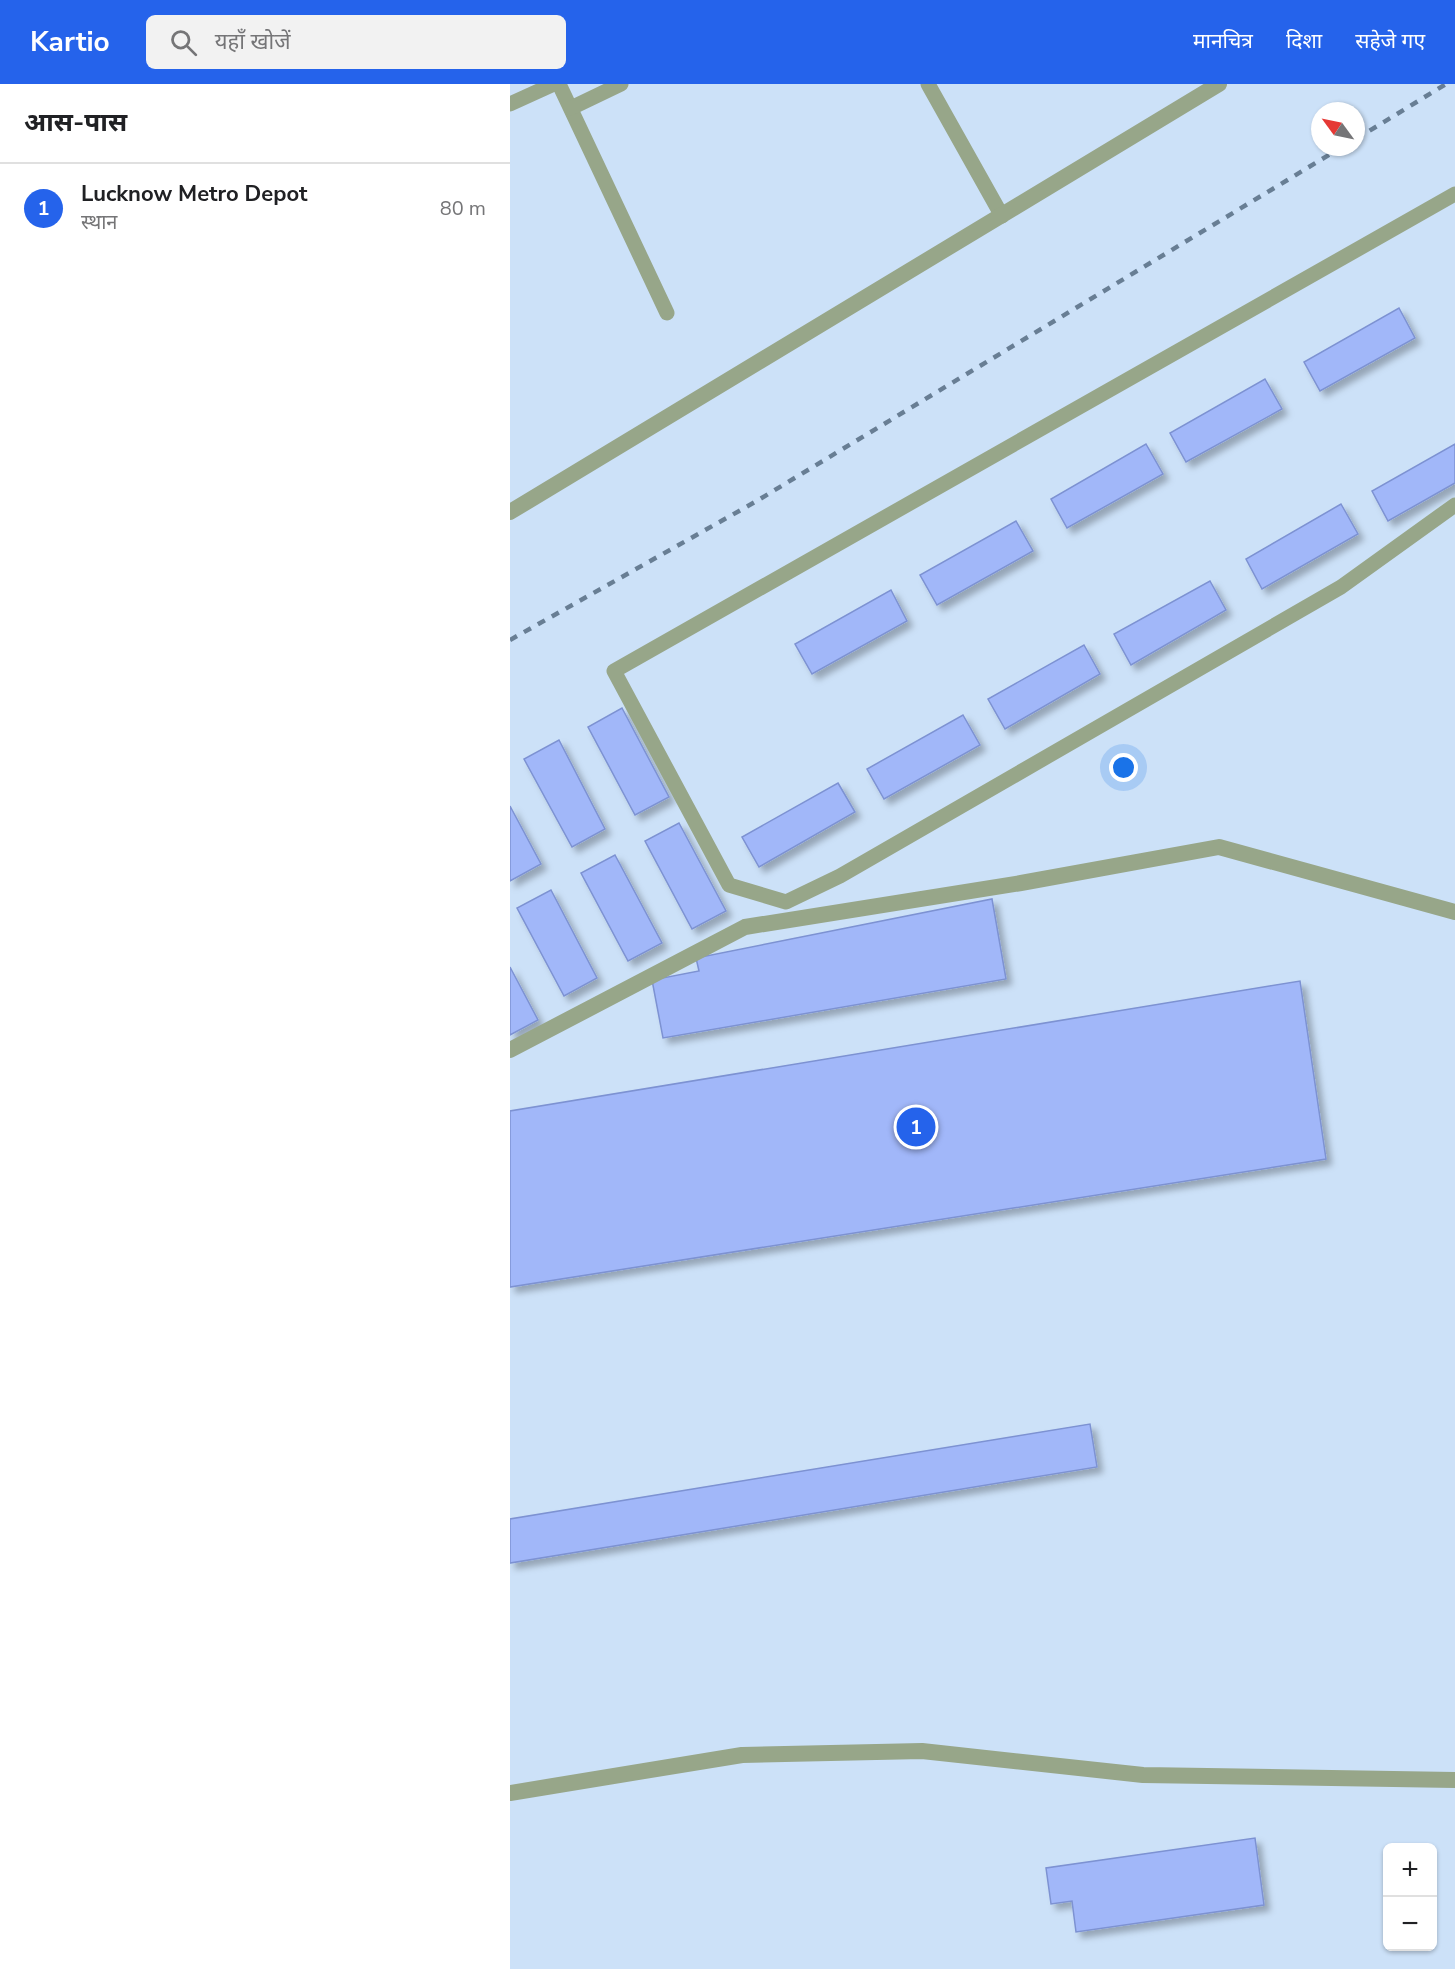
<!DOCTYPE html>
<html lang="hi">
<head>
<meta charset="utf-8">
<style>
  body { margin:0; font-family:"Nunito Sans","Noto Sans Devanagari",sans-serif; background:#f2f2f2; color:#202124 }
  .controls { position:absolute; right:18px; bottom:18px; display:grid; overflow:hidden; border-radius:9px; box-shadow:0 2px 4px #0004 }
  .controls button { width:54px; height:54px; display:grid; place-items:center; padding:0; border:0; border-bottom:2px solid #e0e0e0; background:#fff; color:#202124; font:30px sans-serif }
  .compass { position:absolute; left:801px; top:18px; width:54px; height:54px; border-radius:50%; background:#fff; box-shadow:0 2px 4px #0004; rotate:303deg }
  .you { position:absolute; left:614px; top:684px; width:21px; height:21px; margin:-15px; border:4px solid #fff; border-radius:50%; background:#1a73e8; box-shadow:0 0 0 9px #1a73e833 }
  .badge { display:grid; place-items:center; width:39px; height:39px; border-radius:50%; background:#2563eb; color:#fff; font-size:20px; font-weight:700 }
  .pin { position:absolute; translate:-50% -50%; border:3px solid #fff; box-shadow:0 2px 6px #0006 }
  .list { margin:0; padding:0; list-style:none }
  h2 { display:flex; justify-content:space-between; align-items:center; height:78px; margin:0; padding:0 24px; font-size:26px }
  h2 small { font-size:20px; font-weight:400; color:#757577 }
  .list li { display:grid; grid-template-columns:39px 1fr auto; gap:18px; align-items:center; box-sizing:border-box; height:90px; padding:0 24px; border-top:2px solid #e0e0e0 }
  .list b { display:block; font-size:22px; white-space:nowrap }
  .list p { margin:0; font-size:20px; white-space:nowrap; color:#757577 }
  .list em { font-size:20px; font-style:normal; color:#757577 }
  .icon { flex:none; width:33px; height:33px; fill:none; stroke:currentColor; stroke-width:2; stroke-linecap:round; stroke-linejoin:round }
  .map { position:relative; flex:none; width:945px; height:1885px; overflow:hidden }
  header { display:flex; align-items:center; gap:36px; box-sizing:border-box; height:84px; padding:0 30px; background:#2563eb; color:#fff }
  header strong { font-size:28px }
  nav { display:flex; gap:33px; margin-inline-start:auto; font-size:21px }
  .search { width:420px; height:54px; background:#f2f2f2; display:flex; align-items:center; gap:15px; box-sizing:border-box; padding:0 21px; border-radius:9px; color:#757577; font-size:22px }
  main { display:flex }
  aside { flex:1; background:#fff }
  .map>svg:first-child { display:block }
</style>
</head>
<body>
<header>
<strong>Kartio</strong>
<div class="search"><svg class="icon" aria-label="search" viewBox="0 0 24 24"><circle cx="10" cy="10" r="6"/><path d="M15 15l6 6"/></svg>यहाँ खोजें</div>
<nav><a>मानचित्र</a><a>दिशा</a><a>सहेजे गए</a></nav>
</header>
<main>
<aside>
<h2>आस-पास<small></small></h2>
<ul class="list">
<li><span class="badge">1</span><div><b>Lucknow Metro Depot</b><p>स्थान</p></div><em>80 m</em></li>
</ul>
</aside>
<div class="map">
<svg width="945" height="1885" viewBox="0 0 945 1885">
  <defs>
    <filter id="shadow"><feDropShadow dx="5.5" dy="5.5" stdDeviation="3" flood-color="#0004"/></filter>
  </defs>
  <rect width="100%" height="100%" fill="#cce1f8"/>
  <g fill="#a1b7f9" stroke="#7d92d2" stroke-width="1.5" filter="url(#shadow)">
    <polygon points="889,224 905,254 810,307 794,278"/>
    <polygon points="755,295 772,325 676,378 660,349"/>
    <polygon points="636,360 653,390 557,444 541,415"/>
    <polygon points="945,360 945,399 878,437 862,407"/>
    <polygon points="831,420 848,450 752,505 736,475"/>
    <polygon points="506,437 523,467 427,521 410,491"/>
    <polygon points="700,497 716,526 621,581 604,550"/>
    <polygon points="381,506 397,537 302,590 285,560"/>
    <polygon points="574,561 590,590 495,645 478,615"/>
    <polygon points="112,624 159,713 125,731 78,643"/>
    <polygon points="453,631 470,661 374,715 357,685"/>
    <polygon points="49,656 95,745 62,763 14,675"/>
    <polygon points="328,699 345,728 249,783 232,753"/>
    <polygon points="0,722 31,780 0,797"/>
    <polygon points="169,739 216,827 182,845 135,757"/>
    <polygon points="105,771 152,859 118,877 71,789"/>
    <polygon points="41,806 87,894 54,912 7,824"/>
    <polygon points="482,815 496,895 153,954 142,896 189,887 186,874"/>
    <polygon points="0,883 28,936 0,951"/>
    <polygon points="790,897 816,1075 0,1203 0,1027"/>
    <polygon points="580,1340 587,1383 0,1479 0,1435"/>
    <polygon points="745,1754 754,1821 566,1848 562,1817 541,1820 536,1784"/>
  </g>
  <g fill="none" stroke-linecap="round" stroke-linejoin="round">
    <g stroke="#97a689" stroke-width="15">
      <polyline points="49,0 157,229"/>
      <polyline points="418,0 492,132"/>
      <polyline points="0,20 44,0"/>
      <polyline points="61,24 111,0"/>
      <polyline points="945,110 104,587 219,801 276,818 330,792 831,503 945,421"/>
    </g>
    <g stroke="#97a689" stroke-width="16">
      <polyline points="0,428 709,0"/>
      <polyline points="0,966 235,843 511,799 709,763 945,828"/>
      <polyline points="0,1709 232,1671 412,1667 633,1691 945,1696"/>
    </g>
    <g stroke="#687e94" stroke-width="4.5" stroke-dasharray="8 8" stroke-linecap="butt">
      <polyline points="846,55 936,0"/>
      <polyline points="0,556 245,418 832,63"/>
    </g>
  </g>
</svg>
<div class="controls">
<button>+</button>
<button>−</button>
</div>
<svg class="compass" viewBox="-18 -18 36 36"><path d="M0-13l5 13h-10z" fill="#e53935"/><path d="M0 13l5-13h-10z" fill="#757577"/></svg>
<div class="you"></div>
<div class="pin badge" style="left:406px;top:1043px">1</div>
</div>
</main>
</body>
</html>
